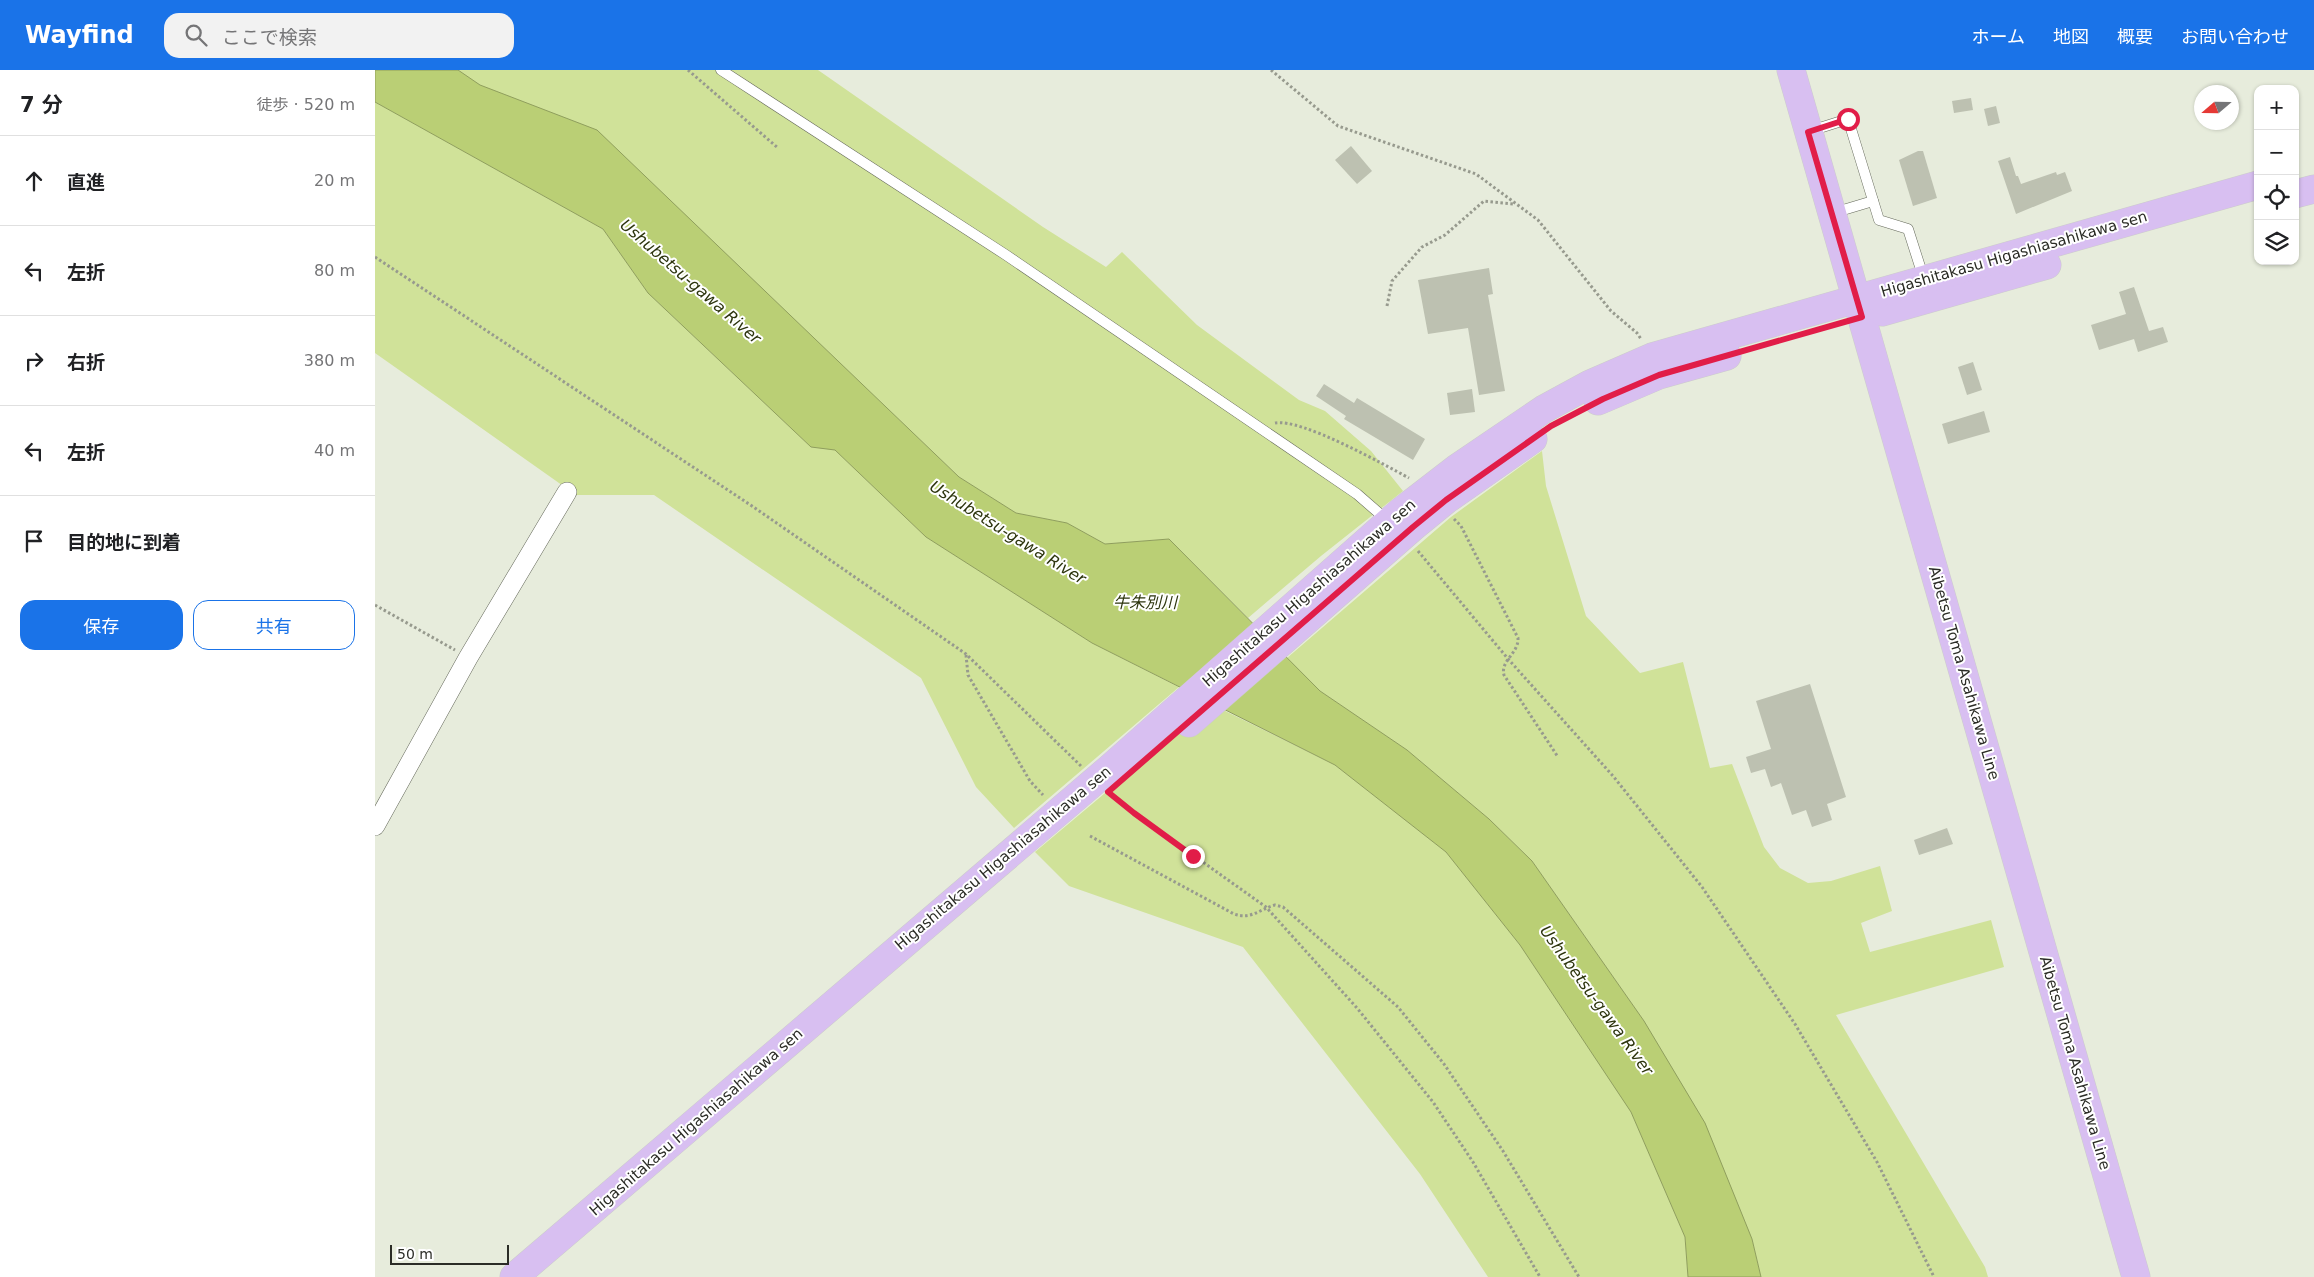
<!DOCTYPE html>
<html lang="ja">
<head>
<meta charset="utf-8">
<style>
  body { margin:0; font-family:"DejaVu Sans","Noto Sans JP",sans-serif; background:#f2f2f2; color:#202124 }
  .controls { position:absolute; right:15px; top:15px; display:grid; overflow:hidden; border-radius:10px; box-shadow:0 1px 4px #0004 }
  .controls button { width:45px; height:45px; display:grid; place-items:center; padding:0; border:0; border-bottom:1px solid #e0e0e0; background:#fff; color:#202124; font:25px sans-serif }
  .compass { position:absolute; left:1819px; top:15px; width:45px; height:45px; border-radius:50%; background:#fff; box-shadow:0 1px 4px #0004; rotate:250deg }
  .scale { position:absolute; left:15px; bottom:12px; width:119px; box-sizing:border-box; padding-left:5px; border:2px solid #2b2c26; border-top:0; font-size:14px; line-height:18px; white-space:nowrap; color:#2b2c26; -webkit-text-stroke:4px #fff; paint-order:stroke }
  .stop { position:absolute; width:15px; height:15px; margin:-11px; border:4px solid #e11d48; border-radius:50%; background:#fff }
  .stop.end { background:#e11d48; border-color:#fff; box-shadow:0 1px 5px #0008 }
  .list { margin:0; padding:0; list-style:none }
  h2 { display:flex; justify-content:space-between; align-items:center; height:65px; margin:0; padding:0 20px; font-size:21px }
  h2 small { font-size:16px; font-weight:400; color:#757577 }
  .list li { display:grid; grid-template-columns:32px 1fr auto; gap:15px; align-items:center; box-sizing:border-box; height:90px; padding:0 20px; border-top:1px solid #e0e0e0 }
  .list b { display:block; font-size:19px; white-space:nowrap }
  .list em { font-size:16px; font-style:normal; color:#757577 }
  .actions { display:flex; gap:10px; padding:15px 20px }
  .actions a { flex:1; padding:11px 0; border:1px solid #1a73e8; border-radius:15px; text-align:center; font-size:18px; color:#1a73e8 }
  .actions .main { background:#1a73e8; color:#fff }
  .icon { flex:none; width:28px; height:28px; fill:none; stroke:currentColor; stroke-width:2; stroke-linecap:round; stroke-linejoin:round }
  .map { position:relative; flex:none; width:1939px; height:1207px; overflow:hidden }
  header { display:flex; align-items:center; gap:30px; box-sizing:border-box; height:70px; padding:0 25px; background:#1a73e8; color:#fff }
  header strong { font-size:24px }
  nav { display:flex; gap:28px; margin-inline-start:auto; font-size:18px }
  .search { width:350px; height:45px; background:#f2f2f2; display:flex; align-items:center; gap:12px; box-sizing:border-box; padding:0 18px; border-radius:15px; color:#757577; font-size:19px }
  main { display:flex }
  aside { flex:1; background:#fff }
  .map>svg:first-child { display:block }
</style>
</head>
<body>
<header>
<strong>Wayfind</strong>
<div class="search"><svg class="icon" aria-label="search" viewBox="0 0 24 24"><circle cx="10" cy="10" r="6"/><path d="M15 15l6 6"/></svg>ここで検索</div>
<nav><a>ホーム</a><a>地図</a><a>概要</a><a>お問い合わせ</a></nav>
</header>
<main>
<aside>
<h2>7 分<small>徒歩 · 520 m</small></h2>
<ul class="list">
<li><svg class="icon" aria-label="ahead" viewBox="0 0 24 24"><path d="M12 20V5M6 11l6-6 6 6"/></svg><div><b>直進</b></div><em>20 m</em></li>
<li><svg class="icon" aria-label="left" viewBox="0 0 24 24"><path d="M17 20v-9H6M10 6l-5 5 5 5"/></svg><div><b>左折</b></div><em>80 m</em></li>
<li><svg class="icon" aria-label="right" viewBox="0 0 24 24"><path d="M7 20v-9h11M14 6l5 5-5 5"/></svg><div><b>右折</b></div><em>380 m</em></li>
<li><svg class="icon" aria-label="left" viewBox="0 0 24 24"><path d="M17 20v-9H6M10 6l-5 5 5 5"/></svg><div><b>左折</b></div><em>40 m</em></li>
<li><svg class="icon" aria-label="arrive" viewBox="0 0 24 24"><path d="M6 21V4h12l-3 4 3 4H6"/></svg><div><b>目的地に到着</b></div></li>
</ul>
<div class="actions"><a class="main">保存</a><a>共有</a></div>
</aside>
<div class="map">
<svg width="1939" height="1207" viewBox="0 0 1939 1207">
  <rect width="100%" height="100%" fill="#e7ecdc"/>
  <g fill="#d0e299">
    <polygon points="83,0 443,0 668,157 731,197 747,182 822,255 924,330 950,341 996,381 1028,421 946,486 873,548 794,469 730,474 692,453 641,443 584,407 416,247"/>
    <polygon points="0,32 228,159 273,223 436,377 459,379 551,467 717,573 804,617 639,758 601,717 546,608 279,425 201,425 0,283"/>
    <polygon points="1167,381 1171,416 1211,546 1265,603 1308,592 1335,698 1357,694 1389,777 1405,798 1433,813 1456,811 1505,796 1517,841 1486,853 1495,882 1616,850 1629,897 1461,945 1610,1197 1613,1207 1386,1207 1377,1169 1269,951 1157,791 1114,749 1032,680 945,621 912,588 1076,447"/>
    <polygon points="836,634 960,695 1071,782 1145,875 1256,1042 1310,1167 1313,1207 1113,1207 1045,1104 868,877 694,816 660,782"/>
  </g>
  <polygon fill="#bacf75" stroke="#8f9e5d" points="0,0 83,0 105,15 222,60 584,407 641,443 692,453 730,474 794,469 945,621 1032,680 1114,749 1157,791 1269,951 1330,1053 1377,1169 1386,1207 1313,1207 1310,1167 1256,1042 1145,875 1071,782 960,695 717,573 551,467 460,380 436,377 273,223 228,159 0,32"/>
  <g fill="#bdc1b1">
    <polygon points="1596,28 1598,40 1579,43 1577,31"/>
    <polygon points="1621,36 1625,53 1613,56 1609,39"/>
    <polygon points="976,76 997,101 982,114 960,90"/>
    <polygon points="1543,81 1548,81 1562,128 1538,136 1524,90"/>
    <polygon points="1635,87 1641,106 1643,106 1646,114 1681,102 1682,105 1690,102 1697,121 1641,144 1623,91"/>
    <polygon points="1114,198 1118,224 1113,225 1130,321 1104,325 1093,258 1053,264 1043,210"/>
    <polygon points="1759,217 1774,261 1788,257 1793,272 1763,282 1759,269 1724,280 1716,255 1751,244 1744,222"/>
    <polygon points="1598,292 1607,320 1592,325 1583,297"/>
    <polygon points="949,314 979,333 982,328 1050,369 1038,390 969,349 971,346 941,326"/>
    <polygon points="1097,319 1100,342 1075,345 1072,323"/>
    <polygon points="1609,341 1615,362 1573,374 1567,354"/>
    <polygon points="1435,614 1471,727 1452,734 1457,750 1437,757 1431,740 1417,745 1406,713 1396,717 1390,699 1376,703 1371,687 1396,679 1381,631"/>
    <polygon points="1572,758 1578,774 1544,785 1539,770"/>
  </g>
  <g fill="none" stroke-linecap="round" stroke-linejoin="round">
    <defs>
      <g id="service">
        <polyline points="346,0 631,185 982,424 1013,451"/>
        <polyline points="1435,61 1473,49 1504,150 1533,159 1549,209"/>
        <polyline points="1458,143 1498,131"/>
      </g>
      <polyline id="minor" points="0,756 93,588 192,422"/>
      <g id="primary">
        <polyline points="1416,0 1761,1207"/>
        <polyline points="1920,124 1939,119"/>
        <polyline points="1507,242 1672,195"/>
        <polyline points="1223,331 1284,305 1352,286"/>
        <polyline points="814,653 1038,457 1071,430 1158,369"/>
        <polyline points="139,1207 735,698 1025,442 1082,398 1169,339 1215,314 1277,287 1883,115"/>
      </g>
    </defs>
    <use href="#service" stroke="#666a5c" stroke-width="11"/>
    <use href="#minor" stroke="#666a5c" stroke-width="20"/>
    <use href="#primary" stroke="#cccccb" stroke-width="29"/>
    <g stroke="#979a8e" stroke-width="3" stroke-dasharray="2.5 2.5" stroke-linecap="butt">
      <polyline points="313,0 403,78"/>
      <polyline points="896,0 963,56 1101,104 1163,150 1236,241 1262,263 1266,269"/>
      <polyline points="0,187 377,436 591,584 707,697"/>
      <polyline points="1012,236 1017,211 1047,177 1070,165 1109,131 1139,134"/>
      <path d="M900 353C926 348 1008 394 1034 408"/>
      <path d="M1079 449 1086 456 1143 568C1144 583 1125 591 1129 605L1183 687"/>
      <polyline points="1043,481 1134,590 1238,706 1327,817 1420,954 1502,1092 1559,1207"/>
      <polyline points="0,535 80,580"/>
      <polyline points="591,585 593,605 655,711 668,725"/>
      <polyline points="736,724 759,743 891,837 982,938 1058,1032 1098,1092 1165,1207"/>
      <path d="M715 766 859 844C876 850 885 839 900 835L908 837 1023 937 1069 994 1128 1081 1204 1207"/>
    </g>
    <use href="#service" stroke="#fff" stroke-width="10"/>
    <use href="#minor" stroke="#fff" stroke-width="19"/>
    <use href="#primary" stroke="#d8bff1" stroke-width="28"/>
  </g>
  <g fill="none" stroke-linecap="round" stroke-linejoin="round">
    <polyline stroke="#e11d48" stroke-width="6" points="818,786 759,743 733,722 1038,457 1071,430 1176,356 1228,329 1284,305 1487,247 1433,62 1473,49"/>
  </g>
  <g text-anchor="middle" stroke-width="4" stroke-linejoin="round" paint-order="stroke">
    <g font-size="15" fill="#2b2c26" stroke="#fff">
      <text transform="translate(1639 184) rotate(-16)" y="5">Higashitakasu Higashiasahikawa sen</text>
      <text transform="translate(934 523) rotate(-41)" y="5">Higashitakasu Higashiasahikawa sen</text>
      <text transform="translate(1589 603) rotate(74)" y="5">Aibetsu Toma Asahikawa Line</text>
      <text transform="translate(628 788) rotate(-40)" y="5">Higashitakasu Higashiasahikawa sen</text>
      <text transform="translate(1700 993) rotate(74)" y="5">Aibetsu Toma Asahikawa Line</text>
      <text transform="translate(321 1052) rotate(-41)" y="5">Higashitakasu Higashiasahikawa sen</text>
    </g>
    <g font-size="16" font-style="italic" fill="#2d350e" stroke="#fff">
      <text transform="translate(316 211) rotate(41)" y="6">Ushubetsu-gawa River</text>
      <text transform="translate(633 462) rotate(32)" y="6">Ushubetsu-gawa River</text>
      <text x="770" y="538">牛朱別川</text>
      <text transform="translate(1222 930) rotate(54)" y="6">Ushubetsu-gawa River</text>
    </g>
  </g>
</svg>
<div class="controls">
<button>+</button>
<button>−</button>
<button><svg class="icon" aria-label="locate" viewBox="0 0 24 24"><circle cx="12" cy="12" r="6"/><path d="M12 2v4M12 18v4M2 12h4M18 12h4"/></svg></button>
<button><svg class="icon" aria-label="layers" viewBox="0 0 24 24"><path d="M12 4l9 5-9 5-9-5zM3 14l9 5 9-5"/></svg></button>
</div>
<svg class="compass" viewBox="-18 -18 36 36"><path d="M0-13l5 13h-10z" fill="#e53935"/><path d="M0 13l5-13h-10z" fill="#757577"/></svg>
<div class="scale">50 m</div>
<div class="stop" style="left:1473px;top:49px"></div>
<div class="stop end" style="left:818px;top:786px"></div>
</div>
</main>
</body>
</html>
